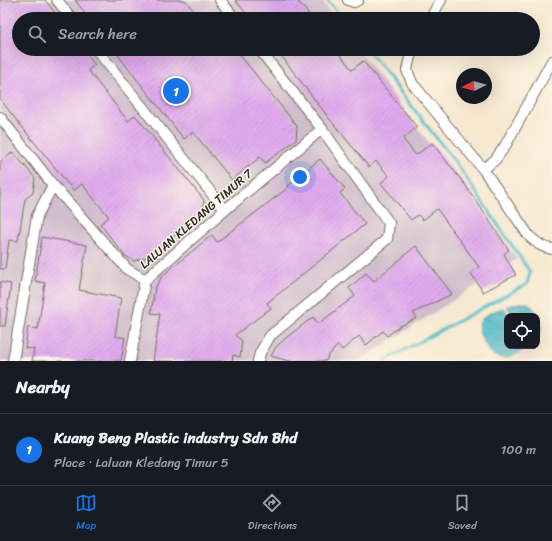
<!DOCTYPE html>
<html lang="en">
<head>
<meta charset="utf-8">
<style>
  body { margin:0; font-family:Sriracha,sans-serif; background:#242831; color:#f1f3f6 }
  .controls { position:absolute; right:12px; bottom:12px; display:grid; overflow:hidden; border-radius:8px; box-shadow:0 4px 16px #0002 }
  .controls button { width:36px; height:36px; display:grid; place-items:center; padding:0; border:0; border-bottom:1px solid #363941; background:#171b24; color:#f1f3f6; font:20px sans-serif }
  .compass { position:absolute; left:456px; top:68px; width:36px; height:36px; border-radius:50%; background:#171b24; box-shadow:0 4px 16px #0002; rotate:264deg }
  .you { position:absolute; left:300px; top:177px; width:14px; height:14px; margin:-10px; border:3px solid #fff; border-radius:50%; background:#1a73e8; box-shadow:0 0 0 6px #1a73e833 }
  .badge { display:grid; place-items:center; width:26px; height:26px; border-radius:50%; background:#1a73e8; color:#fff; font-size:13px; font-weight:700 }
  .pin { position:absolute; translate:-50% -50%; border:2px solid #fff; box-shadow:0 1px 4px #0006 }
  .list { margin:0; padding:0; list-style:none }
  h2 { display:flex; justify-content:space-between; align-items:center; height:52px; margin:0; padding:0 16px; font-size:17px }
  h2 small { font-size:13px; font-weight:400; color:#9ea1a6 }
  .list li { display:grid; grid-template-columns:26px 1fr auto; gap:12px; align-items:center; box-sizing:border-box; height:72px; padding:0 16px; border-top:1px solid #363941 }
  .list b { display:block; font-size:15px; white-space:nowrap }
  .list p { margin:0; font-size:13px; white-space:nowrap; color:#9ea1a6 }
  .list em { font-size:13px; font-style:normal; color:#9ea1a6 }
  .icon { flex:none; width:22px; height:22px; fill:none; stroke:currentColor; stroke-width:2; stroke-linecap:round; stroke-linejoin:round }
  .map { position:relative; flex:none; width:552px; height:361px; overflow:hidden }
  .search { position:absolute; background:#171b24; box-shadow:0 4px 16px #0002; left:12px; right:12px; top:12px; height:44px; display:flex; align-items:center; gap:10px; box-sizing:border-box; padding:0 14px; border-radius:22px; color:#9ea1a6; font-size:15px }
  .sheet { height:124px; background:#171b24 }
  nav { display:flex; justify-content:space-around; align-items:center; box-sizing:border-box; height:56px; border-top:1px solid #363941; background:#171b24; font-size:11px; color:#9ea1a6 }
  nav a { display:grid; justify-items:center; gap:2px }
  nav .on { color:#1a73e8 }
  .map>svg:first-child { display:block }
</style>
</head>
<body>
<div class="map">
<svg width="552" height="361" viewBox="0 0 552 361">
  <defs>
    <pattern id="water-ripples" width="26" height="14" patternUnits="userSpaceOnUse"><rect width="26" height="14" fill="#51becb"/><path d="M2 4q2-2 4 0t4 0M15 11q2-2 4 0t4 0" fill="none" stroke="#439ba5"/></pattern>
    <pattern id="building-hatch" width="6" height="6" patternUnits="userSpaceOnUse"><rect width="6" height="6" fill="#e0abee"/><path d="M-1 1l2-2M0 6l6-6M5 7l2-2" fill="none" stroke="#c093cc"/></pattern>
  </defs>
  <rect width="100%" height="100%" fill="#fcf5e5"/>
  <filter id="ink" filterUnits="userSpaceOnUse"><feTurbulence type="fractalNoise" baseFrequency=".025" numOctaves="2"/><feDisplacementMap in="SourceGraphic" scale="8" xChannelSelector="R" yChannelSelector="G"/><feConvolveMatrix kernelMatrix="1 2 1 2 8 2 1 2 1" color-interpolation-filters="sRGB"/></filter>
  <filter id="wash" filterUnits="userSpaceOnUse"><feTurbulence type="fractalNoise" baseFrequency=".012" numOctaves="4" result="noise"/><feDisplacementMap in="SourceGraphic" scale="16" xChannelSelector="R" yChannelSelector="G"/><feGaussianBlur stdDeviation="0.9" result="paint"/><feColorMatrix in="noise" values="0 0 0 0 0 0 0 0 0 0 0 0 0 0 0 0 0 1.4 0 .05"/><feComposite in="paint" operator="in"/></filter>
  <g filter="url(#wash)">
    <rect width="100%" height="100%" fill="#f7e9d1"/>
    <polygon fill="#d0bdcd" points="0,0 321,0 335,19 19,19 19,49 358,49 517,259 359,361 0,361"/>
    <g fill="url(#water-ripples)" stroke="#3e747b">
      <path d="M519 303H528C539 313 546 326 537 339V316H513L507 306Z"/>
      <path d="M504 308 509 316H507V346H528V347C522 351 513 357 506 358 501 358 494 357 491 353 488 349 480 336 479 331 478 329 479 324 480 322 484 314 496 310 504 308Z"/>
    </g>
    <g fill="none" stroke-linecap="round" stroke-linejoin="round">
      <g stroke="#51becb" stroke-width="3">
        <polyline points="327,0 343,19"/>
        <polyline points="367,49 456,163 530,272 527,284 384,361"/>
      </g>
    </g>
    <g id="blocks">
      <g fill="url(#building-hatch)">
        <polygon points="0,0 45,0 60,19 19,19 19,49 83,49 95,65 88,70 128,121 135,115 204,200 203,214 147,257 134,261 125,256 100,224 109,217 82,184 74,191 17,121 0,99"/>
        <polygon points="75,0 185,0 200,19 89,19"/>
        <polygon points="235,0 297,0 313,19 251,19"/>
        <polygon points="113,49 235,49 297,126 296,140 265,163 260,157 232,180 193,132 184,139"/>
        <polygon points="276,49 336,49 352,70 363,61 417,127 403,139 416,155 432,143 466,186 509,250 504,254 516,275 483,292 471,273 479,267 437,209 423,220 418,215 411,220 381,183 389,176 376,161 369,167 328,117"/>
        <polygon points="13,152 35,178 33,193 25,199 18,241 9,240 5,269 0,269 0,162"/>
        <polygon points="320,159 345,189 340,193 365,224 267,303 271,308 235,335 242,341 240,357 233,355 232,361 153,361 160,314 151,313 155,288 163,275 212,235 217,242 289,187 288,186"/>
        <polygon points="42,237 87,245 79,290 121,298 115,336 125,338 121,361 32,361 34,349 25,348 28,327 38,329 45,283 35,281"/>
        <polygon points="416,246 452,294 413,313 417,318 400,326 387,336 383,331 366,345 359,336 342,350 338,345 328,356 326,361 289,361 271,356 276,347 287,337 313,317 318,324 355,296 349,288 366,273 374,281"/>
        <polygon points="0,282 11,284 5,326 0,326"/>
      </g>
    </g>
  </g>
  <g filter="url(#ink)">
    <use href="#blocks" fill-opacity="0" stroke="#726e65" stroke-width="1"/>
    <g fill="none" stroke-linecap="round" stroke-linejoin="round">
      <defs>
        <g id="street">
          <polyline points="57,0 72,19"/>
          <polyline points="220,0 235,19"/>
          <polyline points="348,0 354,2 358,0"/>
          <polyline points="430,19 441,0"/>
          <polyline points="96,49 225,210"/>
          <path d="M414 49 410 57 407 70 412 83 483 169 529 236C536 242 542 248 552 249"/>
          <polyline points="0,117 53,185 127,269 145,280 225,210 322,129"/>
          <polyline points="483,169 495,160 505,146 552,61"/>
          <polyline points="13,361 37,216 53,185"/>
          <polyline points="130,361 145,280"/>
          <polyline points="258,361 260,353 270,336 387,239 389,223 322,129 259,49"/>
        </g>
      </defs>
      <use href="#street" stroke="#726e65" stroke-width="12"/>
      <use href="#street" stroke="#fff" stroke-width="10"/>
    </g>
  </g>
  <g text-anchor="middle" stroke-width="3" stroke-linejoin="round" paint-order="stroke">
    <g font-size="12" fill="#2b2b2b" stroke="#fcf5e5">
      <text transform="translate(196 219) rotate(-41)" y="4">LALUAN KLEDANG TIMUR 7</text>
    </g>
  </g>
</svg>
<div class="controls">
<button><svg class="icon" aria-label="locate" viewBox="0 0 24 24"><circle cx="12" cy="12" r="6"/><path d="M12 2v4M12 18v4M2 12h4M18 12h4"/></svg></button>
</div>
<svg class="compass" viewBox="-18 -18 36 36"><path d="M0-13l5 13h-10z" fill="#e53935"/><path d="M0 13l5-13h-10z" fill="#9ea1a6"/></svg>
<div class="you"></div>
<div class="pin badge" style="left:176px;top:91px">1</div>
<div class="search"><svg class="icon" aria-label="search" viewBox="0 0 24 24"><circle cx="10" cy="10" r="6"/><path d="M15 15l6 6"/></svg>Search here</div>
</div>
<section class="sheet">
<h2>Nearby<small></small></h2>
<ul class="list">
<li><span class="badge">1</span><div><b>Kuang Beng Plastic industry Sdn Bhd</b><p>Place · Laluan Kledang Timur 5</p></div><em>100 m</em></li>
</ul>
</section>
<nav>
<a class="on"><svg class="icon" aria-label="map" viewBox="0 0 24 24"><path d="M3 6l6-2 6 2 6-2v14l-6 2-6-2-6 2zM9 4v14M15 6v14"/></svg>Map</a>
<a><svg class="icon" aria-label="directions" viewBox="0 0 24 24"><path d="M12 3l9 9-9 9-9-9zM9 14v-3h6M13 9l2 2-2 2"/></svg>Directions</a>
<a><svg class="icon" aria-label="saved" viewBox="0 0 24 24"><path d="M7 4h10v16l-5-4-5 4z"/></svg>Saved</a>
</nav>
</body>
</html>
